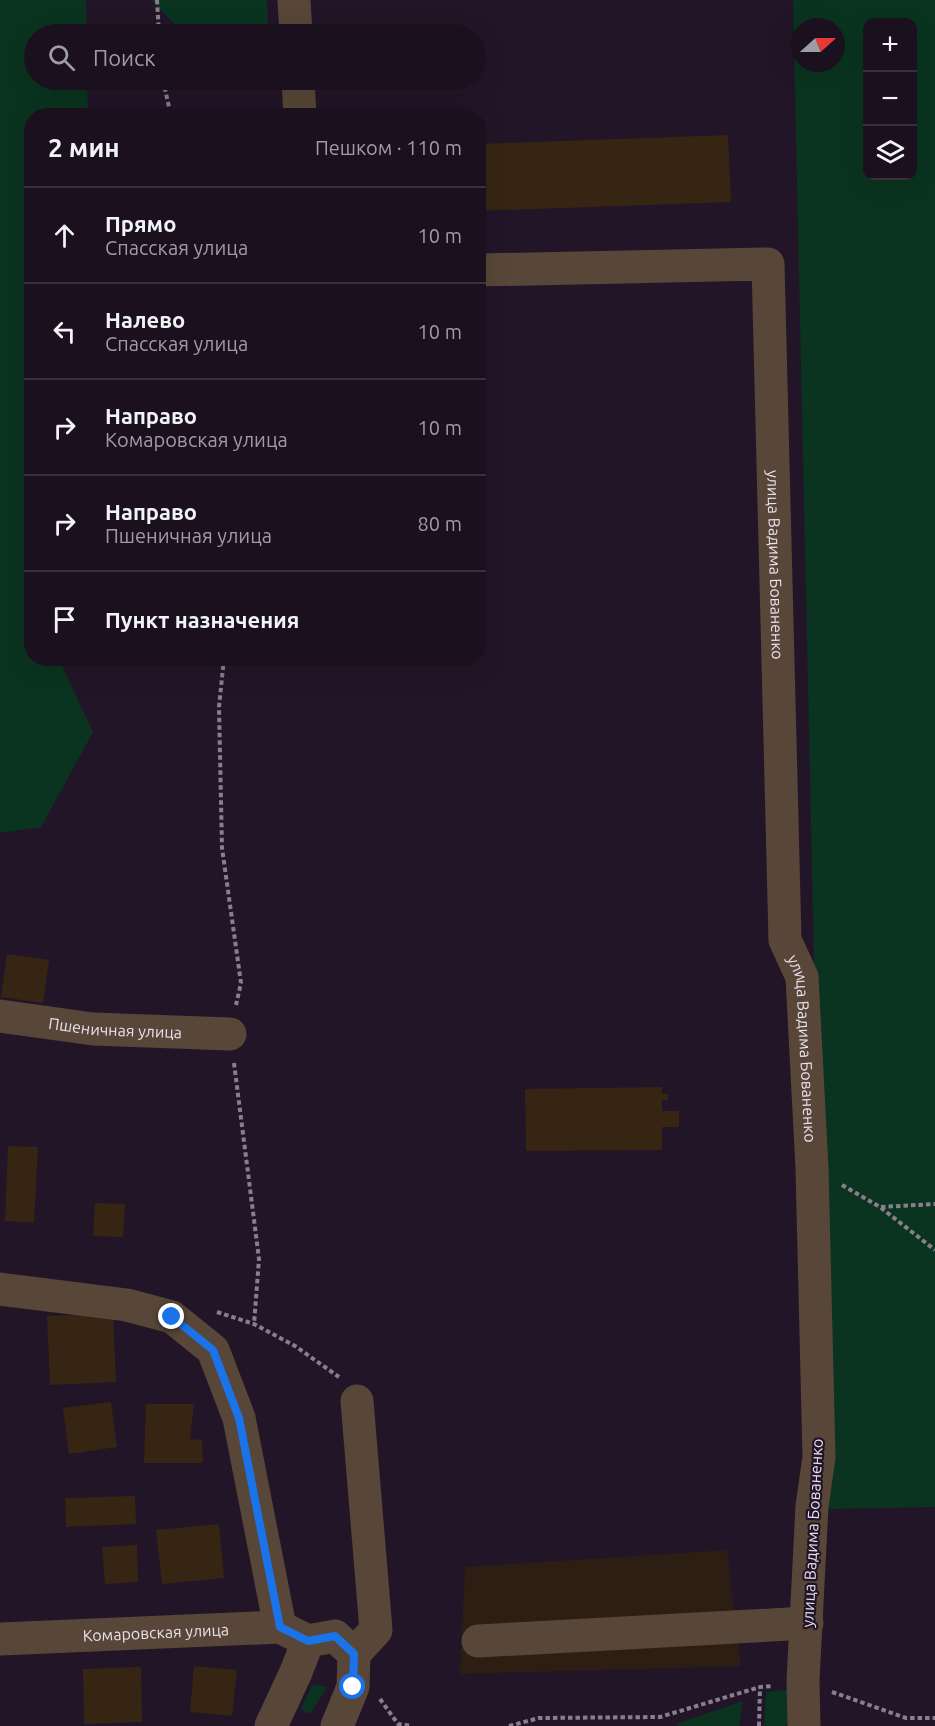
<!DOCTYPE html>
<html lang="ru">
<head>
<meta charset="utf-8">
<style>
  body { margin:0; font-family:Ubuntu,sans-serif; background:#271e2b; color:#f1f3f6 }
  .controls { position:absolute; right:18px; top:18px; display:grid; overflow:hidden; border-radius:12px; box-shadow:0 6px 24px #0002 }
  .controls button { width:54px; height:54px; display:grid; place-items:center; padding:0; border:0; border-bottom:2px solid #38303c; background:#1a101e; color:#f1f3f6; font:30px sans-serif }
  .compass { position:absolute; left:791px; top:18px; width:54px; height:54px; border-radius:50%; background:#1a101e; box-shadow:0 6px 24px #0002; rotate:69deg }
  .stop { position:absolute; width:18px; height:18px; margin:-14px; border:4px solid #1a73e8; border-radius:50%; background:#fff }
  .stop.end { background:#1a73e8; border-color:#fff; box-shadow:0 2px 6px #0008 }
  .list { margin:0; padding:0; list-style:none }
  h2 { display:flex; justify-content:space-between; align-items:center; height:78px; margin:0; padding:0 24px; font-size:26px }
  h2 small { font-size:20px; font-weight:400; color:#9f9da4 }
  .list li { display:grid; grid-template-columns:39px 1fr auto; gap:18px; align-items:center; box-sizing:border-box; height:96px; padding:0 24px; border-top:2px solid #38303c }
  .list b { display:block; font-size:22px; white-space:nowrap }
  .list p { margin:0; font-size:20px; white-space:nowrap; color:#9f9da4 }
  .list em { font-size:20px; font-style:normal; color:#9f9da4 }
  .icon { flex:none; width:33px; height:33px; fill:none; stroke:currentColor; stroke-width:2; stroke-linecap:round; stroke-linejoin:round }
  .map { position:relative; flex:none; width:935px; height:1726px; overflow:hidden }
  .search { position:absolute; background:#1a101e; box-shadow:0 6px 24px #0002; left:24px; top:24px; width:462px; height:66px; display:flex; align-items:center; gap:15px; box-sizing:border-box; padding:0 21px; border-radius:33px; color:#9f9da4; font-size:22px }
  .panel { position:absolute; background:#1a101e; box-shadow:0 6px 24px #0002; left:24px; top:108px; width:462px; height:558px; border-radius:24px }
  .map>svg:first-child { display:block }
</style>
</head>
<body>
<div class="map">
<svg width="935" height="1726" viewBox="0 0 935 1726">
  <rect width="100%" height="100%" fill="#221528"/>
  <polygon fill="#2d1e13" points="727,1550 741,1666 460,1674 465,1567"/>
  <g fill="#0a341f" fill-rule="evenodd">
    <polygon points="0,0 86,0 87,34 34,34 34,80 87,80 88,115 32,116 32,658 59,659 93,732 41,827 0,833"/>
    <polygon points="151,0 267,0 268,34 185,34"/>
    <path d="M793 0H935V1507L826 1509ZM868 22H912V176H868ZM800 27H836V63H800Z"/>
    <polygon points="313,1684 327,1687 311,1713 306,1713 301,1708"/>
    <polygon points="792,1689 791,1714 785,1726 764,1726 766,1692"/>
    <polygon points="743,1701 739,1726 680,1726 676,1724"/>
  </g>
  <g fill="#372513">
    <polygon points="728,135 731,202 478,211 478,144"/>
    <polygon points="7,954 49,960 43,1003 1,997"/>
    <polygon points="662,1087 662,1094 668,1094 668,1100 662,1100 662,1111 679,1111 679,1127 662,1127 662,1150 526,1151 525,1089"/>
    <polygon points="8,1146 38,1147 34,1223 5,1221"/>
    <polygon points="95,1203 125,1204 123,1237 93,1236"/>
    <polygon points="113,1314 116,1382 50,1385 47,1316"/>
    <polygon points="111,1402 117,1447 69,1454 63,1408"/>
    <polygon points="146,1404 194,1404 190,1439 202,1440 203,1463 144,1463"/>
    <polygon points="135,1496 136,1524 66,1527 65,1498"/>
    <polygon points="219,1524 224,1578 162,1584 156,1530"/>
    <polygon points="137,1545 138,1582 105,1584 102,1547"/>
    <polygon points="194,1666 237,1670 232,1716 190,1712"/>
    <polygon points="141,1667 142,1722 84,1724 83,1669"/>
  </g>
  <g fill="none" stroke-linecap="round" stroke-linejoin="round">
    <g stroke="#897e8e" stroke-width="4" stroke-dasharray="4.5 3" stroke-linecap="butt">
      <polyline points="157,0 159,34"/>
      <polyline points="163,80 171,116"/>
      <polyline points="224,658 219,707 222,848 241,983 236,1005"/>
      <polyline points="234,1063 259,1259 254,1324"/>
      <polyline points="842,1185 880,1207 935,1250"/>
      <polyline points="881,1207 935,1204"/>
      <polyline points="217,1312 254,1324 295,1346 339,1377"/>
      <polyline points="832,1692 906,1718 935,1718"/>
      <polyline points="380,1699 398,1724 412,1726"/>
      <polyline points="509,1726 539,1718 660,1717 760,1687 773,1686"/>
      <polyline points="759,1726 760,1687"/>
    </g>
    <g stroke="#584738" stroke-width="33">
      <polyline points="294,0 296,34"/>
      <polyline points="298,80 300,116"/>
      <path id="s1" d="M478 270 768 264 785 940 802 977 812 1168 819 1457 812 1506 803 1681 804 1726"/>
      <path id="s2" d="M0 1016 93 1029 230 1034"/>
      <polyline points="0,1289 127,1305 172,1317 213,1350 239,1418 280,1627"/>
      <path id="s3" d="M0 1639 280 1627 308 1641"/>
      <polyline points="308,1641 335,1636 354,1654 353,1687 337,1726"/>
      <polyline points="478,1641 807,1623"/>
      <polyline points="354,1654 376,1630 357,1401"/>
      <polyline points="271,1726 296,1672 308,1641"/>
    </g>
  </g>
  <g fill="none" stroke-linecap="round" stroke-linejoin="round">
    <polyline stroke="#1a73e8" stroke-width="8" points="172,1317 213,1350 239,1418 280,1627 308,1641 335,1636 354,1654 353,1687"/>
  </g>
  <g text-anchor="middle" stroke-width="4.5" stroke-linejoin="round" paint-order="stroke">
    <g font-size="16" fill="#e9e0ee" stroke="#221528">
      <text dy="6" stroke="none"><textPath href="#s1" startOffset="591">улица Вадима Бованенко</textPath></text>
      <text dy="6" stroke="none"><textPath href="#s2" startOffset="116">Пшеничная улица</textPath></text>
      <text dy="6" stroke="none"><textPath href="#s1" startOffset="1078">улица Вадима Бованенко</textPath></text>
      <text transform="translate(812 1533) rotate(-87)" y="6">улица Вадима Бованенко</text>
      <text dy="6" stroke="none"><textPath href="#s3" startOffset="156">Комаровская улица</textPath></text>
    </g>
  </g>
</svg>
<div class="controls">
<button>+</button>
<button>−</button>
<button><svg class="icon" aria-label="layers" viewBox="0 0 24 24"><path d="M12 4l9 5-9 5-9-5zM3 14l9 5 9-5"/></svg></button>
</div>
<svg class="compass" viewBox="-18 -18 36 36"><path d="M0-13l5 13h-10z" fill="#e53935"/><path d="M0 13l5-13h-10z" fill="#9f9da4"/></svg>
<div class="stop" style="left:353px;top:1687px"></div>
<div class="stop end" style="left:172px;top:1317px"></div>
<div class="search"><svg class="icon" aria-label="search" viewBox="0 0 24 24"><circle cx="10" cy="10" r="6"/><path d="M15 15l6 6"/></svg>Поиск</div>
<section class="panel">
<h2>2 мин<small>Пешком · 110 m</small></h2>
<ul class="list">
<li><svg class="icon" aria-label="ahead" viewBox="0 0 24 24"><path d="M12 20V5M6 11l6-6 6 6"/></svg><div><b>Прямо</b><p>Спасская улица</p></div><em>10 m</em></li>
<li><svg class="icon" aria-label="left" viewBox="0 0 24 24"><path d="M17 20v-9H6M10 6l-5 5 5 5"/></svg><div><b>Налево</b><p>Спасская улица</p></div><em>10 m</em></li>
<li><svg class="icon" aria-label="right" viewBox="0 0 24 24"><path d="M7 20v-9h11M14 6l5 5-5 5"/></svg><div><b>Направо</b><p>Комаровская улица</p></div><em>10 m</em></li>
<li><svg class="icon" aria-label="right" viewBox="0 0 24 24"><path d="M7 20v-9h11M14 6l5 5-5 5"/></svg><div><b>Направо</b><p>Пшеничная улица</p></div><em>80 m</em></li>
<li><svg class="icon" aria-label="arrive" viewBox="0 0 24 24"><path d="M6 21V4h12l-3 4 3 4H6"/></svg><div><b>Пункт назначения</b></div></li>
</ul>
</section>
</div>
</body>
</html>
